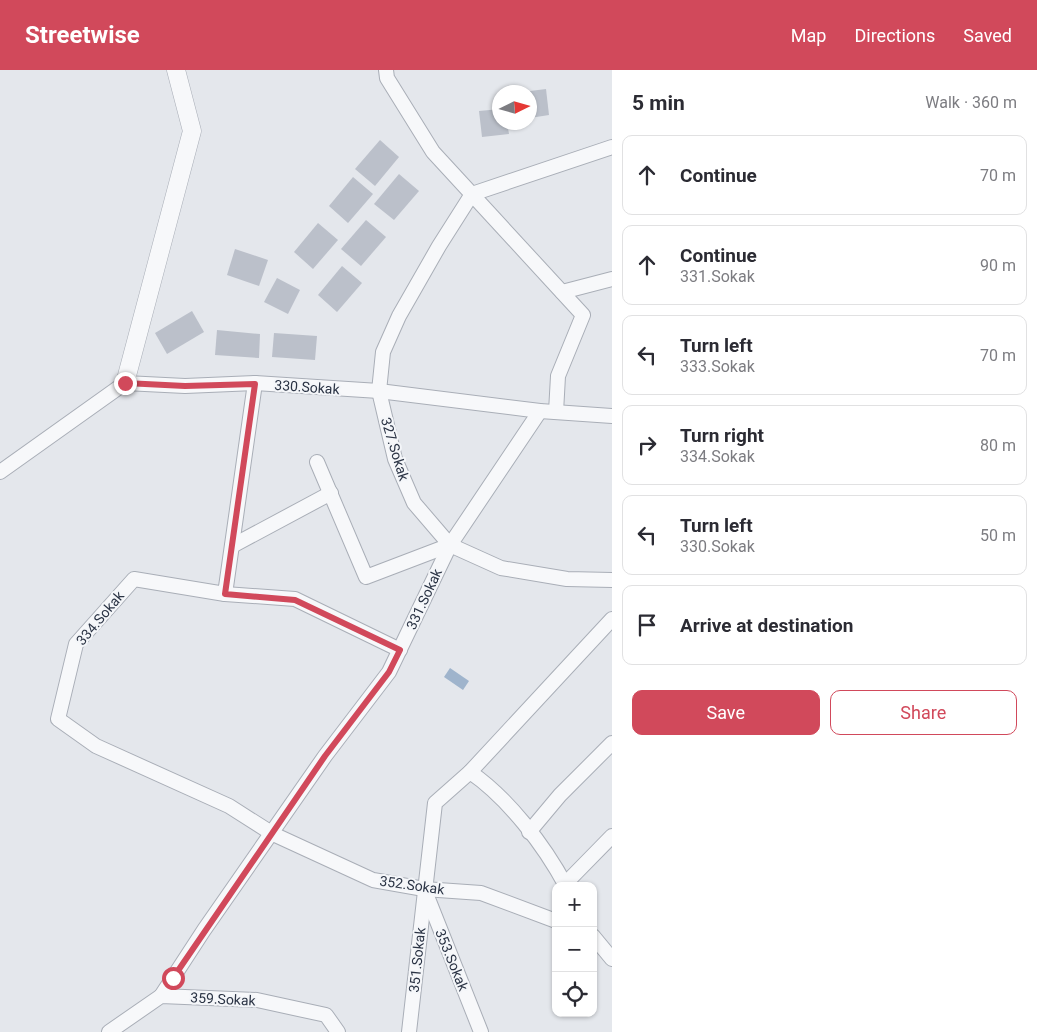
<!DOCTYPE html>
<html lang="en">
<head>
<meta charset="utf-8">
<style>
  body { margin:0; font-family:Roboto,sans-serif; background:#f2f2f3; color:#2b2b33 }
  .controls { position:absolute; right:15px; bottom:15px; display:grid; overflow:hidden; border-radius:10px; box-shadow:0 1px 4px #0004 }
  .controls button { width:45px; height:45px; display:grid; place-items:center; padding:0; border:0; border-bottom:1px solid #e1e1e2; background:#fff; color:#2b2b33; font:25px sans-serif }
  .compass { position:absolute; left:492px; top:15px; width:45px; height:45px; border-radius:50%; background:#fff; box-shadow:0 1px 4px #0004; rotate:85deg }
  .stop { position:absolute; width:15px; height:15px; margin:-11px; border:4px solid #d1495b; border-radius:50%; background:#fff }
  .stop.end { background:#d1495b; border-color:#fff; box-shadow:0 1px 5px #0008 }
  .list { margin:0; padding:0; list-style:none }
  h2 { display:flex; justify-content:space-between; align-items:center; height:65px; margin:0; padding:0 20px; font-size:21px }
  h2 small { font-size:16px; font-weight:400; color:#7c7c81 }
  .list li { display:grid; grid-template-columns:32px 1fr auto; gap:15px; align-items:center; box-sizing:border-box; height:80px; margin:0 10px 10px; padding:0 10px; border:1px solid #e1e1e2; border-radius:10px }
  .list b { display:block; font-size:19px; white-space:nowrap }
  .list p { margin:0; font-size:16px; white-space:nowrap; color:#7c7c81 }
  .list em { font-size:16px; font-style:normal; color:#7c7c81 }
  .actions { display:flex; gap:10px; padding:15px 20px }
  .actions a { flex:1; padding:11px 0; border:1px solid #d1495b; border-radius:10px; text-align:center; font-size:18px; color:#d1495b }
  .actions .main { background:#d1495b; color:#fff }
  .icon { flex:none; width:28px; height:28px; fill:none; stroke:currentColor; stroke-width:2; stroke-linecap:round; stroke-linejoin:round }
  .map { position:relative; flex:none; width:612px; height:962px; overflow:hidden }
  header { display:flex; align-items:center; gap:30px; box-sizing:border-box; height:70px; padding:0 25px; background:#d1495b; color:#fff }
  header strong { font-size:24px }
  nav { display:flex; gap:28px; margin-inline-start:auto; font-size:18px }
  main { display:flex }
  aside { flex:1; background:#fff }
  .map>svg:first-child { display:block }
</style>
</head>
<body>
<header>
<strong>Streetwise</strong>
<nav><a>Map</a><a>Directions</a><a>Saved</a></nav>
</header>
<main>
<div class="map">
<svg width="612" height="962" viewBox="0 0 612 962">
  <rect width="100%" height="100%" fill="#e4e7ec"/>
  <polygon fill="#9fb4cc" points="450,598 469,611 463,620 444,607"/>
  <g fill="#bbc0ca">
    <polygon points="546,19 549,45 530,48 530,21"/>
    <polygon points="500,39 500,52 507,52 509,64 482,67 479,41"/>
    <polygon points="380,70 399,87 375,116 355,99"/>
    <polygon points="399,104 419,121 394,150 374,134"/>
    <polygon points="353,107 373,124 348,153 329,136"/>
    <polygon points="366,150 386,167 361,196 341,179"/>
    <polygon points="318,153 338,170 313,199 294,182"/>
    <polygon points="235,179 268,190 259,216 227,205"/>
    <polygon points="342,196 362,213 337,242 318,225"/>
    <polygon points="277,208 300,220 288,244 264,232"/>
    <polygon points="192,241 204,262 167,284 155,263"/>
    <polygon points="217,260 260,264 259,288 215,285"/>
    <polygon points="274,263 317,266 315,290 272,287"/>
  </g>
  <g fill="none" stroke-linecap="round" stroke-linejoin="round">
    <defs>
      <g id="minor">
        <polyline points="386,0 387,8 433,82 583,245 558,306 556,342"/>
        <polyline points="612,77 472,124 439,176 399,246 383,282 379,321 395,389 414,433 450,475 501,498 567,509 612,510"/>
        <polyline points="562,222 612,209"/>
        <polyline points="255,313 225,524 134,509 76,574 58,649 96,676 229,736 273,764 373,810 424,819 481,823 556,851"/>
        <polyline points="317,392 366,507 450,475"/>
        <polyline points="0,402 125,313 185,316 255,313 379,321 540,341 612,346"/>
        <polyline points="232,476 331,423"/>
        <polyline points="225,524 295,529 400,580"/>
        <polyline points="470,702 612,549"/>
        <polyline points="529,762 560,725 612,673"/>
        <polyline points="565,814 612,766"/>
        <polyline points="425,821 481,962"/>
        <polyline points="593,866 612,889"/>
        <polyline points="161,926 204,860 325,686 389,602 450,475 540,341"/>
        <polyline points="109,962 161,926 257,930 326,945 338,962"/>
        <path d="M409 962 435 733 470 702C508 728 544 775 566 816"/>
      </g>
      <polyline id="tertiary" points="125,313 192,61 176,0"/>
    </defs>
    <use href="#minor" stroke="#a9aeb7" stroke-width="16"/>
    <use href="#tertiary" stroke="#a9aeb7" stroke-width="19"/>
    <use href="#minor" stroke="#f7f8fa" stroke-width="14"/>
    <use href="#tertiary" stroke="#f7f8fa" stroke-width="18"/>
  </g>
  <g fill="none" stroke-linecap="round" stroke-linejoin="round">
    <polyline stroke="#d1495b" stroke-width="6" points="125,313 185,316 255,314 225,524 295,530 400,580 389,602 325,686 173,908"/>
  </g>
  <g text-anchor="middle" stroke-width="4" stroke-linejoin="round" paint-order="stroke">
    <g font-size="14" fill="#2b3445" stroke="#f4f6f9">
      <text transform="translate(307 317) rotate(4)" y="5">330.Sokak</text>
      <text transform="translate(395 379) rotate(73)" y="5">327.Sokak</text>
      <text transform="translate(424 529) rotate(-65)" y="5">331.Sokak</text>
      <text transform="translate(100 548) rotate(-50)" y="5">334.Sokak</text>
      <text transform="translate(412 815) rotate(8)" y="5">352.Sokak</text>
      <text transform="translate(417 890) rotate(-84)" y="5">351.Sokak</text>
      <text transform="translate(452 890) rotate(68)" y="5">353.Sokak</text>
      <text transform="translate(223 929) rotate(3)" y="5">359.Sokak</text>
    </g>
  </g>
</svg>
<div class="controls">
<button>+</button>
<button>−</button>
<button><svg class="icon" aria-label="locate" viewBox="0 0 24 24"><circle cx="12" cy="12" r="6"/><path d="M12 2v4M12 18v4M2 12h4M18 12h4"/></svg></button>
</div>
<svg class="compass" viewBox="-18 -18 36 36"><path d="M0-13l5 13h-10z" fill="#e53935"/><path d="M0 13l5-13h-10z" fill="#7c7c81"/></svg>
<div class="stop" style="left:173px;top:908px"></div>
<div class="stop end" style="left:125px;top:313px"></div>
</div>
<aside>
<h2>5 min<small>Walk · 360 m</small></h2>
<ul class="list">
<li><svg class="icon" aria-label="ahead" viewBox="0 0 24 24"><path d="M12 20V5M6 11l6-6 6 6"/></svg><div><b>Continue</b></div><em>70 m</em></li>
<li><svg class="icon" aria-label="ahead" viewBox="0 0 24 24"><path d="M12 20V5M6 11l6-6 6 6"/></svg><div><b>Continue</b><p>331.Sokak</p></div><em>90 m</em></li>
<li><svg class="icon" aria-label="left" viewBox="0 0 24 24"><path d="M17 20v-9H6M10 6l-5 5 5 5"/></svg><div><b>Turn left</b><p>333.Sokak</p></div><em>70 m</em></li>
<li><svg class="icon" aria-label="right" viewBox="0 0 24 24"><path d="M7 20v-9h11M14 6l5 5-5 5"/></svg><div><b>Turn right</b><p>334.Sokak</p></div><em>80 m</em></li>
<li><svg class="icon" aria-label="left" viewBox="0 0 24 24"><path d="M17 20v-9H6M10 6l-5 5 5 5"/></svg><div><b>Turn left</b><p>330.Sokak</p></div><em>50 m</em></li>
<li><svg class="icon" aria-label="arrive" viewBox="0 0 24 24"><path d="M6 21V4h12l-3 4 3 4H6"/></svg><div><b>Arrive at destination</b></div></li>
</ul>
<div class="actions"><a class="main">Save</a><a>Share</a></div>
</aside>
</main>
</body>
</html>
